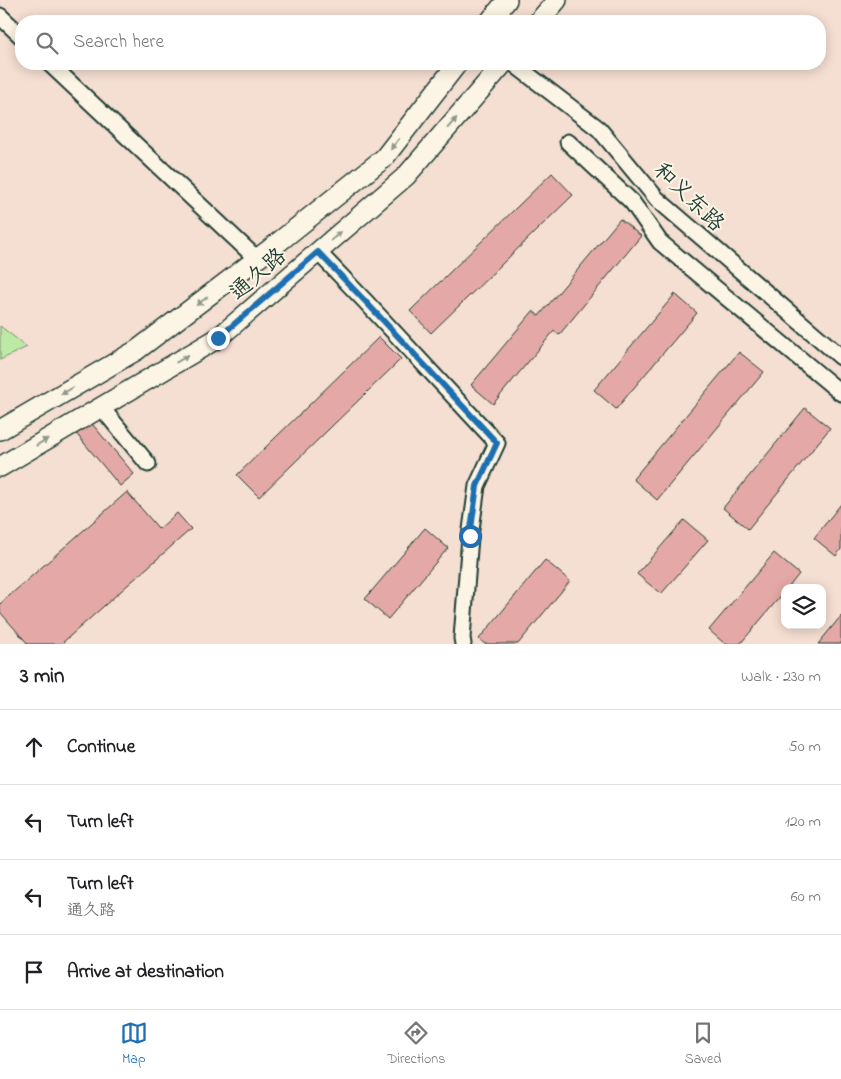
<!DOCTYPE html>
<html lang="en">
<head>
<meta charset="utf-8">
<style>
  body { margin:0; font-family:"Indie Flower","LXGW WenKai TC",sans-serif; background:#f6f6f6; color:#202124 }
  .controls { position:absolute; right:15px; bottom:15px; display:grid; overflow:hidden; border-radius:10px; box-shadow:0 2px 12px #0003 }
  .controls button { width:45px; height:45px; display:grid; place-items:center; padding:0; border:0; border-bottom:1px solid #e0e0e0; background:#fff; color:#202124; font:25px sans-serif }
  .stop { position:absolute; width:15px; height:15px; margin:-11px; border:4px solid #1f6fb2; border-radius:50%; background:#fff }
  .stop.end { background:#1f6fb2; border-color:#fff; box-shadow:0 1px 5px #0008 }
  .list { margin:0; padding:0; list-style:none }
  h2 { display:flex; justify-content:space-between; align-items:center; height:65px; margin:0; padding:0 20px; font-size:21px }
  h2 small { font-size:16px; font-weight:400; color:#757577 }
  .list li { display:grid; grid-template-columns:32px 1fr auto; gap:15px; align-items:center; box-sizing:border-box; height:75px; padding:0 20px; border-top:1px solid #e0e0e0 }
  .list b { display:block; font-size:19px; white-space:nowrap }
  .list p { margin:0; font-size:16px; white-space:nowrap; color:#757577 }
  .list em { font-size:16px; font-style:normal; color:#757577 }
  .icon { flex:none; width:28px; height:28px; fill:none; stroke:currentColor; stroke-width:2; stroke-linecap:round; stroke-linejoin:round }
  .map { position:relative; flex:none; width:841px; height:644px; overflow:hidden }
  .search { position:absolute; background:#fff; box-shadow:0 2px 12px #0003; left:15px; right:15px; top:15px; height:55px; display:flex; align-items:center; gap:12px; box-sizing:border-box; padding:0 18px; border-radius:20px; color:#757577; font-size:19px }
  .sheet { height:365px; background:#fff }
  nav { display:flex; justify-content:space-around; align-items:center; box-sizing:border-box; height:70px; border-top:1px solid #e0e0e0; background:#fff; font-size:14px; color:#757577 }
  nav a { display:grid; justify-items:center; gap:2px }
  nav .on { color:#1f6fb2 }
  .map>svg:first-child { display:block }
</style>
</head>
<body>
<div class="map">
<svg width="841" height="644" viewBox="0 0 841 644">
  <rect width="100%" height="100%" fill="#f5ded2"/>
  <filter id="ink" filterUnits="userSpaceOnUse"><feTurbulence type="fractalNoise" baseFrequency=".02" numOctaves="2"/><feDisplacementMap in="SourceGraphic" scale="10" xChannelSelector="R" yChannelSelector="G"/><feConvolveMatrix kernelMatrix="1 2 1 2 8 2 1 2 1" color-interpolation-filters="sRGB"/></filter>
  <g filter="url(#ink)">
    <polygon fill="#bee8a5" stroke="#6e926c" points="0,326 27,347 0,360"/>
    <g fill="#e4a9a7" stroke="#1f3d34">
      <polygon points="552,173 573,195 431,333 410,311"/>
      <polygon points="620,219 641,236 559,335 554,331 493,404 471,385 533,311 539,316"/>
      <polygon points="675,294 697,313 616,409 594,390"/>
      <polygon points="379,337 401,359 259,497 237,475"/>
      <polygon points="739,352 764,372 657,500 633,479"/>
      <polygon points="805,408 830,428 748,529 723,508"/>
      <polygon points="88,419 134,474 120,486 74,431"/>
      <polygon points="127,492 159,529 177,513 191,529 61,644 28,644 0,612 0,604"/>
      <polygon points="841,504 841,549 836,556 814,538"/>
      <polygon points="684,520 708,540 661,594 637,574"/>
      <polygon points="425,528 448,548 388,619 365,599"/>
      <polygon points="774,553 799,574 788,588 785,588 785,591 740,644 725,644 709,630"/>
      <polygon points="545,560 570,581 518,644 485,644 479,639"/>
      <polygon points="841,616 841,644 818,644"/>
    </g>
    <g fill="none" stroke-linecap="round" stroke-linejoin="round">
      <defs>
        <g id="minor">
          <polyline points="0,16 21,36"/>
          <polyline points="50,64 257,259"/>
          <polyline points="514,64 599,129 657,199 841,357"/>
          <polyline points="568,142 632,202 660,242 841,393"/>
          <polyline points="318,252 365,301 497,443 477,486 470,537 462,638 463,644"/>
          <polyline points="101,407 148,464"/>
        </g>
        <g id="major">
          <polyline points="490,21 507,0"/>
          <polyline points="539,21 557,0"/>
          <polyline points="0,430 137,350 270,249 384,158 457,64"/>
          <polyline points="0,467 218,338 406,176 503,64"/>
        </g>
      </defs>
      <use href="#minor" stroke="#1f3d34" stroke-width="19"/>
      <use href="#major" stroke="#1f3d34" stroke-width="22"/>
      <use href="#minor" stroke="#fcf5e5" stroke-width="15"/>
      <use href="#major" stroke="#fcf5e5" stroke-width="19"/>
    </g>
    <defs><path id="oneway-solid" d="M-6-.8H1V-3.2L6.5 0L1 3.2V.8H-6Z" transform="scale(1.25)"/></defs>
    <g fill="#8e998c">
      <use href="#oneway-solid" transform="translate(452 123) rotate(-49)"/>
      <use href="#oneway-solid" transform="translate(395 144) rotate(128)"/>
      <use href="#oneway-solid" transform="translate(336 236) rotate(-41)"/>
      <use href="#oneway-solid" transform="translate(202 301) rotate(143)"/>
      <use href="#oneway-solid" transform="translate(182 359) rotate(-31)"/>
      <use href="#oneway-solid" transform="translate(67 391) rotate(150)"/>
      <use href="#oneway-solid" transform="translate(42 442) rotate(-31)"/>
    </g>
  </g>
  <g fill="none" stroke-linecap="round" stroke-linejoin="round" filter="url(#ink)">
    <polyline stroke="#1f6fb2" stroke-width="6" points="218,338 318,252 365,301 497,443 477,486 470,536"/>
  </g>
  <g text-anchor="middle" stroke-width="4" stroke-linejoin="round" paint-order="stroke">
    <g font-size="22" fill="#1f3d34" stroke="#fcf5e5">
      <text transform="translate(690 196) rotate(44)" y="8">和义东路</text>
      <text transform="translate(257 273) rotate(-41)" y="8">通久路</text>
    </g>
  </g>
</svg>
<div class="controls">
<button><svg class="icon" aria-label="layers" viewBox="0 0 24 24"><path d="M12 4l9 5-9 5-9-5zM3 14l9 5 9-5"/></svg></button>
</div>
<div class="stop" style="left:470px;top:536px"></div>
<div class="stop end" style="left:218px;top:338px"></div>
<div class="search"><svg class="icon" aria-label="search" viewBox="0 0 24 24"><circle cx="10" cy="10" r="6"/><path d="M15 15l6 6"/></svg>Search here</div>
</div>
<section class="sheet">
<h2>3 min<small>Walk · 230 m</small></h2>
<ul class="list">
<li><svg class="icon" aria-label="ahead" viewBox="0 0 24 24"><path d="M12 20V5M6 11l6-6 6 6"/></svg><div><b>Continue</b></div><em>50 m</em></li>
<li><svg class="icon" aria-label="left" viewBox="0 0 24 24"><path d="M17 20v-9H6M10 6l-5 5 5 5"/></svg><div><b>Turn left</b></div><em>120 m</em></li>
<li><svg class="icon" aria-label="left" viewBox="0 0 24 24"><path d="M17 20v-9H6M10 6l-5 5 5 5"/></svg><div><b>Turn left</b><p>通久路</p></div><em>60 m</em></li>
<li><svg class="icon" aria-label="arrive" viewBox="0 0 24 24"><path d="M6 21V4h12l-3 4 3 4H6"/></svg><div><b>Arrive at destination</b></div></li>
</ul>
</section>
<nav>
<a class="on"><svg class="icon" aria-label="map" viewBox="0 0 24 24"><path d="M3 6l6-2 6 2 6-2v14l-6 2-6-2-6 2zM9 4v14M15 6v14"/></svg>Map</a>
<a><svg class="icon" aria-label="directions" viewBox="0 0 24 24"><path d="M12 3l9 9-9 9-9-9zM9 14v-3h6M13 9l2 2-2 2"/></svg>Directions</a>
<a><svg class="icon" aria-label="saved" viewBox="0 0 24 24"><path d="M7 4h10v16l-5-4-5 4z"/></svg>Saved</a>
</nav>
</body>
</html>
